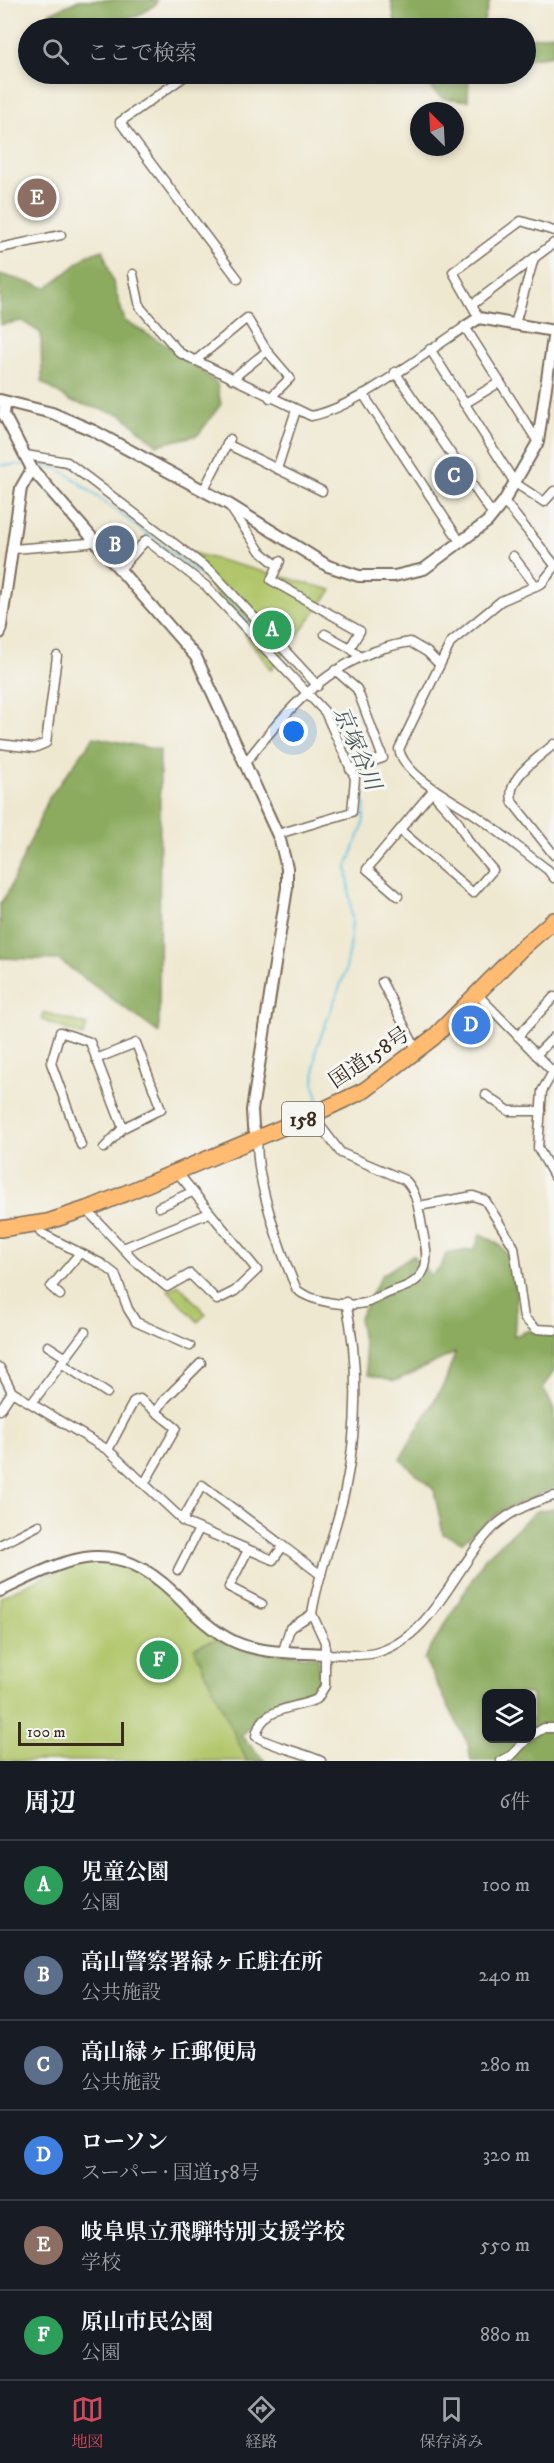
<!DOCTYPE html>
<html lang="ja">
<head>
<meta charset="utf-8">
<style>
  body { margin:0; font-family:"IM FELL DW Pica","Noto Serif JP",serif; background:#242831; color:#f1f3f6 }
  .controls { position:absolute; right:18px; bottom:18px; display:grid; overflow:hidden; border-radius:12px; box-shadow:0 3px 9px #0003 }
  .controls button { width:54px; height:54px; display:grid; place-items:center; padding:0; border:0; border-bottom:2px solid #363941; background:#171b24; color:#f1f3f6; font:30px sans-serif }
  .compass { position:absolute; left:410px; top:102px; width:54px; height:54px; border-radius:50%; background:#171b24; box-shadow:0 3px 9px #0003; rotate:336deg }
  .scale { position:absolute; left:18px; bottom:15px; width:106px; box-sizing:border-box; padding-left:6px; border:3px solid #3b2a1e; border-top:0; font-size:16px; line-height:21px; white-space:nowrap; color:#3b2a1e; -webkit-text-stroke:4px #f6f6f2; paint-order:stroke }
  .you { position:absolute; left:294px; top:732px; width:21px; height:21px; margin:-15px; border:4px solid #fff; border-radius:50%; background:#1a73e8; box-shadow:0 0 0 9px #1a73e833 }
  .badge { display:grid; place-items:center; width:39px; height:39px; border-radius:50%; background:#d1495b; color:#fff; font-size:20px; font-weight:700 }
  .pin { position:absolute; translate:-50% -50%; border:3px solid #fff; box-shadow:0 2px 6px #0006 }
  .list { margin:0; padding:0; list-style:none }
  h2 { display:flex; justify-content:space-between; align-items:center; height:78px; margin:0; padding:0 24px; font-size:26px }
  h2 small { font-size:20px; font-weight:400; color:#9ea1a6 }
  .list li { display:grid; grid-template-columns:39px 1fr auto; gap:18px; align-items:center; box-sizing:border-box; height:90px; padding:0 24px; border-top:2px solid #363941 }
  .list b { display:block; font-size:22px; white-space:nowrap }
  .list p { margin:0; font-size:20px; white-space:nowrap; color:#9ea1a6 }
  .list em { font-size:20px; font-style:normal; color:#9ea1a6 }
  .icon { flex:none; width:33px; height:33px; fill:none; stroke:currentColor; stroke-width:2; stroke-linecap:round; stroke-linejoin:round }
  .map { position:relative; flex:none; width:554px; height:1761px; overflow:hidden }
  .search { position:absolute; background:#171b24; box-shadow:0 3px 9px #0003; left:18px; right:18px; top:18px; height:66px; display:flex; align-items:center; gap:15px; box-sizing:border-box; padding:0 21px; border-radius:33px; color:#9ea1a6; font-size:22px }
  .sheet { height:618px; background:#171b24 }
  nav { display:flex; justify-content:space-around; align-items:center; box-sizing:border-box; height:84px; border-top:2px solid #363941; background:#171b24; font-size:16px; color:#9ea1a6 }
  nav a { display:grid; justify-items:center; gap:3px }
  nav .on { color:#d1495b }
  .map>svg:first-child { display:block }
</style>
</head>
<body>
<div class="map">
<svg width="554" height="1761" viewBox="0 0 554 1761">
  <rect width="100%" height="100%" fill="#f6f6f2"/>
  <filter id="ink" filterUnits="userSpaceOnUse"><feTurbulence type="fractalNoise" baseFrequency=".0167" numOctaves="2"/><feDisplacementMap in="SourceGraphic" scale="12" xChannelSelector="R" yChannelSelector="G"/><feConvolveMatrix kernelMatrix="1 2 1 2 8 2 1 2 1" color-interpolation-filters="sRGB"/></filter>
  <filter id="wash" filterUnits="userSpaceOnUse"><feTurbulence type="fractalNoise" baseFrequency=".008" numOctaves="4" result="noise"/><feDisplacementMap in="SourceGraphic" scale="24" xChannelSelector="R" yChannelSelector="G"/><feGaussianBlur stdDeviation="1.35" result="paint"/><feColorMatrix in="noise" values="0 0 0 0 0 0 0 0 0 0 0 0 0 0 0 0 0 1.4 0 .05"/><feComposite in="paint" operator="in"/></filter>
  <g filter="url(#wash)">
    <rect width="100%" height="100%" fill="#efe8d0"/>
    <g fill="#b1c66b" stroke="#767844" stroke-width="1.5">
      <polygon points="185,551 332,590 271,670"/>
      <polygon points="44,1012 87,1025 83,1036 42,1020"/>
      <polygon points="179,1285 206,1314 198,1322 168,1290"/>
      <path d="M100 1561 125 1566 149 1577 208 1630 319 1661C319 1674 321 1686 310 1695L268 1708 241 1736 265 1761H0V1597L69 1565Z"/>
    </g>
    <g fill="#8cab5f" stroke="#646a3e" stroke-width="1.5" fill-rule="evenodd">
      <polygon points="79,0 157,0 156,4 138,16 76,28 59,28 54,25 50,13"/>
      <polygon points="391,0 490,0 482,28 396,28"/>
      <polygon points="554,34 554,55 526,59 526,39"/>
      <polygon points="415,74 469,74 468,101 442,98"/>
      <polygon points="103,250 125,321 180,353 217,384 221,404 198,435 157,445 122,415 70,401 42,382 41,333 22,321 0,325 0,274 47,288 88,255"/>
      <polygon points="94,737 160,750 159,1033 59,960 0,958 0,904 8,892 49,798"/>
      <path d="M480 1234C487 1237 495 1241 500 1246 522 1264 516 1311 514 1336L530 1330 554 1337V1371L543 1387 554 1410V1488L501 1511 462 1542 443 1534 434 1490 400 1459 445 1382 455 1353 395 1381 368 1375 359 1318 382 1275 413 1255 431 1275 441 1267 446 1254 475 1249Z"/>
      <path d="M554 1508V1761H471L468 1744 424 1659 485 1558 536 1511ZM486 1694H532V1738H486Z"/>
      <path d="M216 1640 252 1651 317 1658 319 1661C319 1674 321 1686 310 1695L268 1708 241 1736 265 1761H247L194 1648Z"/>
    </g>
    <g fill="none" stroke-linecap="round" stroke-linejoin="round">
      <g stroke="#63c1e1" stroke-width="2">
        <polyline points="0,465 24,465"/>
        <polyline points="36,466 55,467 69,475 215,586 309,688"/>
        <polyline points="313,692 332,712 354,764"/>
        <polyline points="318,1099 314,1085 316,1049 345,973 350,949 352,920 347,866 363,826 365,805 356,770"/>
      </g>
    </g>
  </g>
  <g filter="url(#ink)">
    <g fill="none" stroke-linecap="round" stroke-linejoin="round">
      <defs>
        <g id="minor">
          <polyline points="188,74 120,122 238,279"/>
          <polyline points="0,248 61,235"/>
          <path d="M133 274 140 307 180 353 311 416C356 408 424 353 465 327L538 442"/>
          <polyline points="473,304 554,243"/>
          <polyline points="479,318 453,272 521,221 554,231"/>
          <polyline points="515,324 534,258"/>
          <polyline points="430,349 515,483 544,502 554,491"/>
          <polyline points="195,361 247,318 267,351 290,378 270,398"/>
          <polyline points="395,372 493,515"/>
          <polyline points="232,379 267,351"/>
          <polyline points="363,394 461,543"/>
          <polyline points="464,404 500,382"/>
          <polyline points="227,444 322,491"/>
          <polyline points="26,455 67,462 213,573 318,686"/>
          <polyline points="277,469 296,410"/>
          <polyline points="203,491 230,439"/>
          <polyline points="504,501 554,564"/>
          <polyline points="230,507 260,551 278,566"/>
          <polyline points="13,549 89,543 95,539"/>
          <polyline points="513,556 536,586"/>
          <polyline points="280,561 271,580 360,631 350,648 359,656"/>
          <polyline points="121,568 146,540 206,586 325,712 355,778 352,812 278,834"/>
          <path d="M554 568 542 583 501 601 451 642 399 749C404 776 453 800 474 814 500 832 524 852 548 870L554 878"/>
          <polyline points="325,634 350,648"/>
          <polyline points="335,670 357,689 383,758 350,769"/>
          <polyline points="0,744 34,748 46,743 57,656"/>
          <path d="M554 744C539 758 503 779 513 803L554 855"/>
          <path d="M246 762C290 705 335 654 410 642L427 652 439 664"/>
          <polyline points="400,830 473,893 493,870 469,842 457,820 437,798 434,789"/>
          <polyline points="398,896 367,869 434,789"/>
          <polyline points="382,982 417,1051"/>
          <polyline points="477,994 554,1073"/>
          <polyline points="518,1036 554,997"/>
          <polyline points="536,1055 554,1037"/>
          <polyline points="96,1059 136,1043 161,1109 123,1128 104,1148"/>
          <polyline points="553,1072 542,1091 538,1148 554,1176"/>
          <polyline points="486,1095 509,1111 541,1111"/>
          <path d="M258 1138C253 1174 282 1256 297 1290 312 1302 350 1308 368 1302 376 1299 384 1294 393 1291 406 1287 420 1282 425 1267 429 1254 423 1235 421 1221 418 1206 416 1191 405 1180L341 1153 312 1115"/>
          <polyline points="81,1145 51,1063 60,1032 90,1042 123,1128"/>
          <polyline points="424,1205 473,1196 485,1200 514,1247 524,1318 536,1329 554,1330"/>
          <polyline points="159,1207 192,1192"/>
          <polyline points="86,1209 134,1260 167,1287 190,1274 217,1300 235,1291 257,1270 177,1172"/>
          <polyline points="37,1224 41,1233 102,1264 115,1274 128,1309 136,1322 190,1346"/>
          <polyline points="123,1248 209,1213"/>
          <polyline points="60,1295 51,1287 80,1253"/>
          <polyline points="48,1346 65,1357"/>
          <polyline points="61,1363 107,1393"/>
          <polyline points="0,1368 12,1392 108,1450 186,1523 273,1560 283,1546 321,1575"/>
          <polyline points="32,1403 85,1332"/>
          <polyline points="0,1410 12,1392"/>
          <polyline points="156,1412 165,1399 201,1363"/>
          <polyline points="108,1450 134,1401 140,1399 176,1428 144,1484"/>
          <polyline points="182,1521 202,1485 283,1546"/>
          <polyline points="0,1545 39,1525"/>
          <polyline points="248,1550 229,1587 262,1604"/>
          <polyline points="178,1570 199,1529"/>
          <polyline points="283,1651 290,1628 312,1614"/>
          <path d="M325 1654C341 1654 359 1657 375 1653 435 1637 455 1563 497 1524 513 1510 533 1502 554 1496"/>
          <polyline points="532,1735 544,1728 554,1728"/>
          <path d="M321 1761C303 1752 269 1746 256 1736 261 1706 296 1709 317 1699L325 1686V1642L312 1614C318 1572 336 1532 345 1490 358 1429 359 1363 346 1302"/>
          <polyline points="501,1761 512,1755 528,1738"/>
        </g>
        <g id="tertiary">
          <polyline points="465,327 479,318 554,331"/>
          <polyline points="0,400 52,413 94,431 230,505 328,566 359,576 394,576 424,569 487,522 504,501 538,442 554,331"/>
          <polyline points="32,469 196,657 280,840 287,868 287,888 252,1110 253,1127 258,1138"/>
          <polyline points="0,633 21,488 32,469 4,415 5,402"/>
          <path d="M0 1591C68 1559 111 1533 174 1593 192 1611 211 1631 235 1642 262 1654 295 1652 325 1654"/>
        </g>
        <polyline id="trunk" points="0,1229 47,1222 95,1206 312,1115 365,1090 434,1037 521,949 554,920"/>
      </defs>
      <use href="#minor" stroke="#7a6c5c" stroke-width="11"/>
      <use href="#tertiary" stroke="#7a6c5c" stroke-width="14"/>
      <use href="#trunk" stroke="#7a6c5c" stroke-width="18"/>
      <use href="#minor" stroke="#fff" stroke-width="8"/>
      <use href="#tertiary" stroke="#fff" stroke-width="10"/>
      <use href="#trunk" stroke="#febb71" stroke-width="15"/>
    </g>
  </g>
  <g text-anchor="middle" stroke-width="6" stroke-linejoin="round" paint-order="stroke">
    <rect fill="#f6f6f2" stroke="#73675e" stroke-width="1.5" x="282" y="1102" width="42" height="34" rx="4.5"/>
    <g font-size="20" font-weight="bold" fill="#3b2a1e">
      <text x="303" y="1126">158</text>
    </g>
    <g font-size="21" fill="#3b2a1e" stroke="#f6f6f2">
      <text transform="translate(369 1057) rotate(-34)" y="7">国道158号</text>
    </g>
    <g font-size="22" font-style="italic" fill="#475758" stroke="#f6f6f2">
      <text transform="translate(358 748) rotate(67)" y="8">京塚谷川</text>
    </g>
  </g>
</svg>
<div class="controls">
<button><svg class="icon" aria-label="layers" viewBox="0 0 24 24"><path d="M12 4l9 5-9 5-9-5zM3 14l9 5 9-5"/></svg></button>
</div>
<svg class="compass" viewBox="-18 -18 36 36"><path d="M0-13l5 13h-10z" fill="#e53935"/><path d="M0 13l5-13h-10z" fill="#9ea1a6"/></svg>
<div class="scale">100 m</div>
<div class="you"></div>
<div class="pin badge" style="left:272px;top:630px;background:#2e9e5b">A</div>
<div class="pin badge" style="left:115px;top:545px;background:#5c6f8a">B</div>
<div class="pin badge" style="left:454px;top:476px;background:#5c6f8a">C</div>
<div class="pin badge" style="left:471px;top:1025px;background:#3f7fe0">D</div>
<div class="pin badge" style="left:37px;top:198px;background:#8d6e63">E</div>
<div class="pin badge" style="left:159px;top:1660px;background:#2e9e5b">F</div>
<div class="search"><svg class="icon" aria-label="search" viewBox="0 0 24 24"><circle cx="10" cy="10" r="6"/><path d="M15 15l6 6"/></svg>ここで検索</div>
</div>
<section class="sheet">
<h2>周辺<small>6件</small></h2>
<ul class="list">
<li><span class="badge" style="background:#2e9e5b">A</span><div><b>児童公園</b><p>公園</p></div><em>100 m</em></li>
<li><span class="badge" style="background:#5c6f8a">B</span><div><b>高山警察署緑ヶ丘駐在所</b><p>公共施設</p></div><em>240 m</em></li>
<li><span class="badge" style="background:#5c6f8a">C</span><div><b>高山緑ヶ丘郵便局</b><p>公共施設</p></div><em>280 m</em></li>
<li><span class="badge" style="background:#3f7fe0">D</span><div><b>ローソン</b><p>スーパー · 国道158号</p></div><em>320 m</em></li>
<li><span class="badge" style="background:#8d6e63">E</span><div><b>岐阜県立飛騨特別支援学校</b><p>学校</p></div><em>550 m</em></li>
<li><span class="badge" style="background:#2e9e5b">F</span><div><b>原山市民公園</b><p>公園</p></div><em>880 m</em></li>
</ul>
</section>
<nav>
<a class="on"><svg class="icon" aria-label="map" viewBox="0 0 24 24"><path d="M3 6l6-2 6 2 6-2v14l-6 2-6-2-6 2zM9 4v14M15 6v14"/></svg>地図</a>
<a><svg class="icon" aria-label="directions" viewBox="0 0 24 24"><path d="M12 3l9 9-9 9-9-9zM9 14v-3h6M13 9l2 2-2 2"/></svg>経路</a>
<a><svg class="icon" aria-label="saved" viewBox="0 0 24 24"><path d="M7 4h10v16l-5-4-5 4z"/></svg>保存済み</a>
</nav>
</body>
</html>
